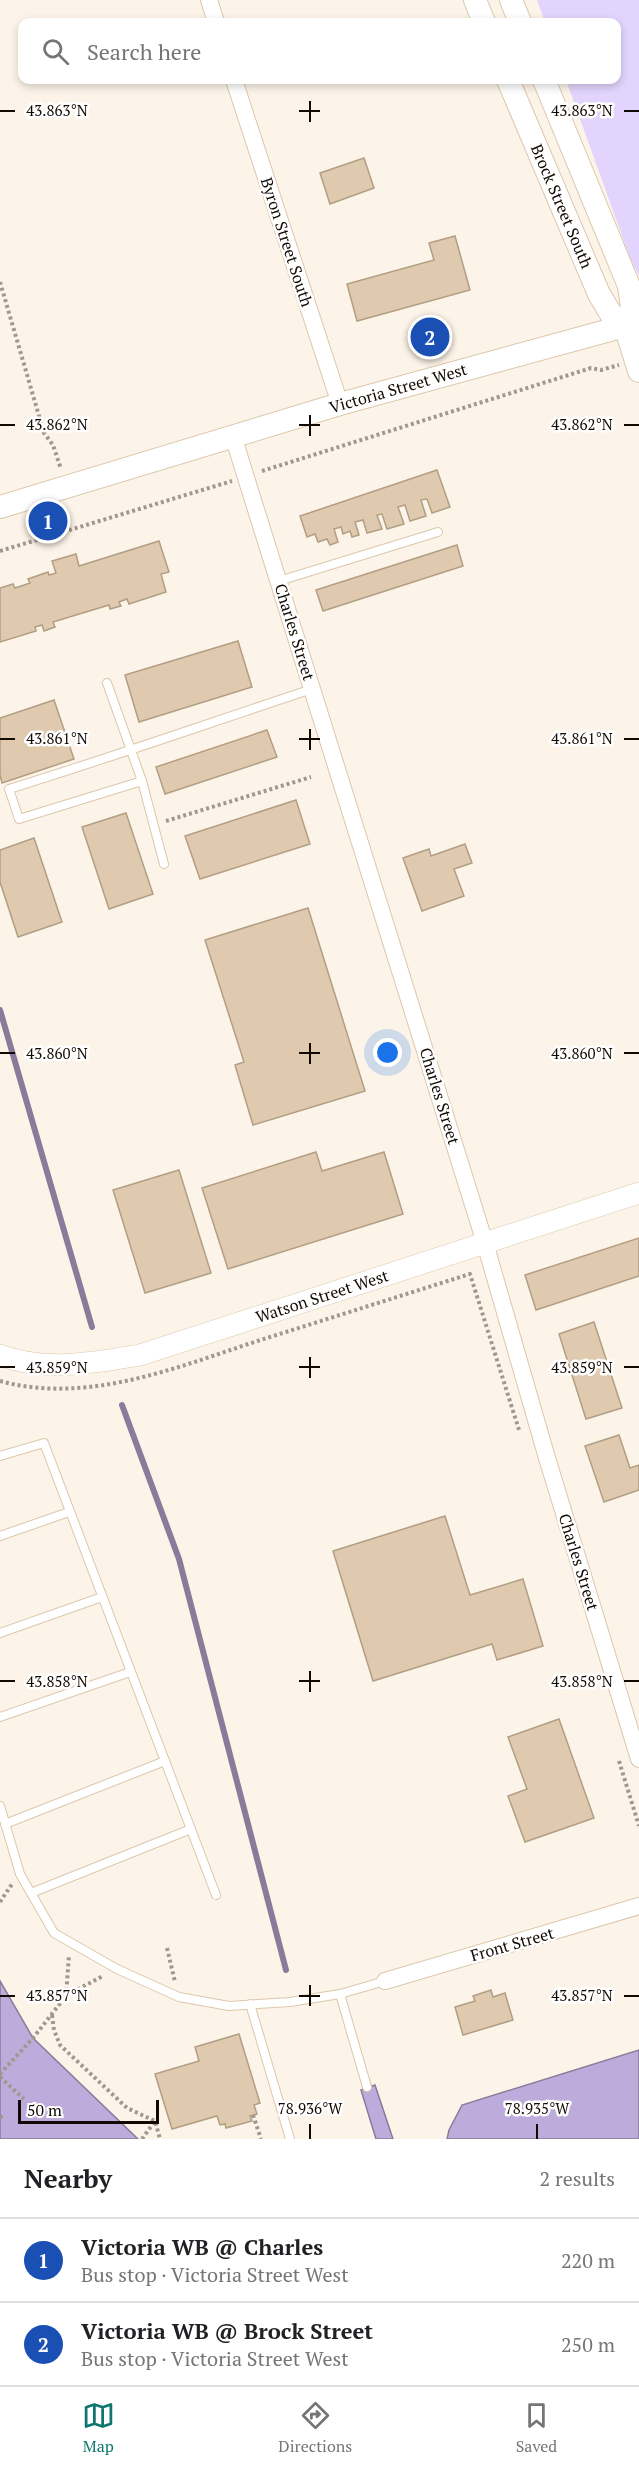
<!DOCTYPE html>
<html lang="en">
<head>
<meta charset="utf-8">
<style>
  body { margin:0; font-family:"PT Serif",serif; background:#f6f6f6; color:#202124 }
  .scale { position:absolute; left:18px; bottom:15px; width:141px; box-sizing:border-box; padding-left:6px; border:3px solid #110a03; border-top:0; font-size:16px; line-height:21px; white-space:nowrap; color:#110a03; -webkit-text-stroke:4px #fff; paint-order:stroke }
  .you { position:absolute; left:388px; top:1053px; width:21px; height:21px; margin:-15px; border:4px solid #fff; border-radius:50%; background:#1a73e8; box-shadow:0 0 0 9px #1a73e833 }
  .badge { display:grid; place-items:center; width:39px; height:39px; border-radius:50%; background:#0f766e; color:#fff; font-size:20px; font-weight:700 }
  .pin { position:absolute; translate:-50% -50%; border:3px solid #fff; box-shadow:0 2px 6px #0006 }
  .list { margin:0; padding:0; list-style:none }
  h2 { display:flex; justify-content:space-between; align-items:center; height:78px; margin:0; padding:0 24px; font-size:26px }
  h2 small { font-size:20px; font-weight:400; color:#757577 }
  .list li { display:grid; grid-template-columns:39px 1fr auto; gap:18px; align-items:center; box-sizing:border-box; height:84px; padding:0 24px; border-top:2px solid #e0e0e0 }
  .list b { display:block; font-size:22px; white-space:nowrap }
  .list p { margin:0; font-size:20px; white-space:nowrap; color:#757577 }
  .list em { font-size:20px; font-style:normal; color:#757577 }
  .icon { flex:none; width:33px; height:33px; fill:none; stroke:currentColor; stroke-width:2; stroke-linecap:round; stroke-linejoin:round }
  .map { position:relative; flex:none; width:639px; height:2139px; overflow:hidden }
  .search { position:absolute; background:#fff; box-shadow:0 3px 9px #0003; left:18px; right:18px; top:18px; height:66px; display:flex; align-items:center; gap:15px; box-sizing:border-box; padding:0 21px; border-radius:12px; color:#757577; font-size:22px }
  .sheet { height:246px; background:#fff }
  nav { display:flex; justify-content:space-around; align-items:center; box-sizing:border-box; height:84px; border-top:2px solid #e0e0e0; background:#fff; font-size:16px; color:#757577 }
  nav a { display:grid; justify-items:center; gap:3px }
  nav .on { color:#0f766e }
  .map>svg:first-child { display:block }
</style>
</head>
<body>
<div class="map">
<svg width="639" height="2139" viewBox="0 0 639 2139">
  <rect width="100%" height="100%" fill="#fdf4e9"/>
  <polygon fill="#e2d4fc" points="537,0 639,0 639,275 631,261 566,80 616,80 616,22 545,22"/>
  <g fill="#bdabdb" stroke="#897b9a" stroke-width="1.5">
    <polygon points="0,1981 33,2038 138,2139 0,2139"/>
    <polygon points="639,2050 639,2139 447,2139 449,2130 462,2105"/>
    <polygon points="375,2085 393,2139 376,2139 361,2090"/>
  </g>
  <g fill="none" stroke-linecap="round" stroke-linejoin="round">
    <g stroke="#897b9a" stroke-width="6">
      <polyline points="0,1010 92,1327"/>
      <polyline points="122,1405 179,1559 286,1970"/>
    </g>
  </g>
  <g fill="#dfcaaf" stroke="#b29e83" stroke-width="1.5">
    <polygon points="364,158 374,188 330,204 320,173"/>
    <polygon points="455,236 470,290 357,321 347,284 434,260 429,243"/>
    <polygon points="437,470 450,507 432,513 427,499 421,500 426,516 410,521 405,505 398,507 404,524 387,529 382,514 377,515 382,529 367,533 363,520 355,522 359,535 352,537 350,531 343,534 341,527 334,529 338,542 330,545 327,539 318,542 315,534 307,537 300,516"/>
    <polygon points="159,541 169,572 161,574 166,592 129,604 127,599 119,602 121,606 110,609 109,605 53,622 55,627 44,631 42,625 35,627 36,631 0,642 0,588 13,584 15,588 30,583 28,579 48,572 49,575 56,573 52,561 76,554 79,566"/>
    <polygon points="457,545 463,566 323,611 316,590"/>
    <polygon points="238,641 252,687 139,722 125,675"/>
    <polygon points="54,700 74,759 2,783 0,775 0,718"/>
    <polygon points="267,730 277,757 165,794 156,767"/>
    <polygon points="296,800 310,844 200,879 185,836"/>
    <polygon points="126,813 153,894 109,909 82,827"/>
    <polygon points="34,838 62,922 18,937 0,882 0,850"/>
    <polygon points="465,844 472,863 454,869 464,896 422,911 403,858 429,849 431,856"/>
    <polygon points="308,908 365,1091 253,1125 235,1065 244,1062 205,940"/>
    <polygon points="316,1152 322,1171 384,1152 403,1214 228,1269 202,1188"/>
    <polygon points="179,1170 211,1273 145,1293 113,1190"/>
    <polygon points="639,1238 639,1276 536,1310 525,1275"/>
    <polygon points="594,1322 622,1408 586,1419 559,1334"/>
    <polygon points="619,1435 630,1468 639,1465 639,1490 604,1502 585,1446"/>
    <polygon points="445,1516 470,1595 523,1579 543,1646 497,1660 492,1644 373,1681 333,1551"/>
    <polygon points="559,1719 594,1818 525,1842 508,1796 527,1789 508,1737"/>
    <polygon points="491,1990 493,1997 505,1993 513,2020 463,2035 455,2007 475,2001 473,1996"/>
    <polygon points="239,2034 260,2103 254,2105 257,2114 250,2116 252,2121 226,2128 225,2124 220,2125 217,2116 172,2129 155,2074 199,2061 195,2047"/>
  </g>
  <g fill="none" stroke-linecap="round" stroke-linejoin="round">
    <defs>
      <g id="service">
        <polyline points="279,581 438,532"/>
        <path d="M107 683 142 781 19 819 9 789C103 760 195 728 288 697L312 689"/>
        <polyline points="142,781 164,864"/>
        <polyline points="0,1456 44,1443 216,1895"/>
        <polyline points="0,1536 69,1512"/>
        <polyline points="0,1633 102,1597"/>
        <polyline points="0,1717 130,1672"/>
        <polyline points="0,1806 20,1874 54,1933 117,1969 179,1997 229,2006 290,2002 340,1994 385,1981"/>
        <polyline points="5,1824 165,1761"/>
        <polyline points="31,1893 191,1829"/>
        <polyline points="340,1994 367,2087"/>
        <polyline points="250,2004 290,2139"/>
      </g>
      <g id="minor">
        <polyline points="209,0 216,22"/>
        <polyline points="234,80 340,404"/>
        <polyline points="233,436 485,1243 547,1458 639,1759"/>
        <polyline points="385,1981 639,1906"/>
      </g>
      <path id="tertiary" d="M0 1355C46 1372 93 1363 140 1355L639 1193"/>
      <g id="secondary">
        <polyline points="475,0 484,22"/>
        <polyline points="511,0 520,22"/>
        <polyline points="508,80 599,294 611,314 625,326 639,371"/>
        <polyline points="544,80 629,286 632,307 625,326"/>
        <polyline points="0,507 340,404 639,322"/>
      </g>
    </defs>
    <use href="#service" stroke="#dcc7ab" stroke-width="10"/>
    <use href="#minor" stroke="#dcc7ab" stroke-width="18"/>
    <use href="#tertiary" stroke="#dcc7ab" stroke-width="22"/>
    <use href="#secondary" stroke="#dcc7ab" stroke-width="24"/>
    <g stroke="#a0988f" stroke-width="4" stroke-dasharray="3 3" stroke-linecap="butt">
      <polyline points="0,282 44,433 53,445 61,469"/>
      <polyline points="262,471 591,368 601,370 619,365"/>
      <polyline points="0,551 232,481"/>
      <polyline points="166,821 311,777"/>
      <path d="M0 1381C91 1406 184 1364 270 1337 337 1316 403 1295 470 1274L519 1430"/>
      <polyline points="619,1761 639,1826"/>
      <polyline points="0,1902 12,1884"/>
      <polyline points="167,1948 175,1982"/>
      <polyline points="67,1995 103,1976"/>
      <polyline points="52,2015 54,2030 60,2045 127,2108 155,2121 160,2139"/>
      <polyline points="0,2074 33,2038 66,1996 69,1955"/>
      <polyline points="0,2077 24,2099"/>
      <polyline points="253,2115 261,2139"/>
      <polyline points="0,2116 3,2119"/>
      <polyline points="142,2139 155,2121"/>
    </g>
    <use href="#service" stroke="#fff" stroke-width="8"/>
    <use href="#minor" stroke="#fff" stroke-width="16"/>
    <use href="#tertiary" stroke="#fff" stroke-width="21"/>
    <use href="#secondary" stroke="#fff" stroke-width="22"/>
  </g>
  <path fill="none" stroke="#110a03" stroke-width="2" d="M310 101V122M0 111H15M299 111H320M624 111H639M310 415V436M0 425H15M299 425H320M624 425H639M310 729V750M0 739H15M299 739H320M624 739H639M310 1043V1064M0 1053H15M299 1053H320M624 1053H639M310 1357V1378M0 1367H15M299 1367H320M624 1367H639M310 1671V1692M0 1681H15M299 1681H320M624 1681H639M310 1985V2006M0 1996H15M299 1996H320M624 1996H639M310 2124V2139M537 2124V2139"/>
  <g text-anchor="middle" stroke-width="5" stroke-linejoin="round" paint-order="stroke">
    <g font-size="16" fill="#110a03" stroke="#fff">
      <text transform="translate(562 206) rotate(67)" y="6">Brock Street South</text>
      <text transform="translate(287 242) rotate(72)" y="6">Byron Street South</text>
      <text transform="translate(398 388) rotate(-16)" y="6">Victoria Street West</text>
      <text transform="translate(295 632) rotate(73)" y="6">Charles Street</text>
      <text transform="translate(440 1096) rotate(73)" y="6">Charles Street</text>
      <text transform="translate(322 1296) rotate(-18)" y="6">Watson Street West</text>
      <text transform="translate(579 1562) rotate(73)" y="6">Charles Street</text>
      <text transform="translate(512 1944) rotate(-16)" y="6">Front Street</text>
    </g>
  </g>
  <g font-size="15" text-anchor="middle" fill="#110a03" stroke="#fff" stroke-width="5" stroke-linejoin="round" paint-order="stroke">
    <text x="57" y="116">43.863°N</text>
    <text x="582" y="116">43.863°N</text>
    <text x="57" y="430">43.862°N</text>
    <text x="582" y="430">43.862°N</text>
    <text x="57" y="744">43.861°N</text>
    <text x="582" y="744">43.861°N</text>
    <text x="57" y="1059">43.860°N</text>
    <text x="582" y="1059">43.860°N</text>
    <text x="57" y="1373">43.859°N</text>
    <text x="582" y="1373">43.859°N</text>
    <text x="57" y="1687">43.858°N</text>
    <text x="582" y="1687">43.858°N</text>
    <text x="57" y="2001">43.857°N</text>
    <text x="582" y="2001">43.857°N</text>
    <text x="310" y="2114">78.936°W</text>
    <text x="537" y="2114">78.935°W</text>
  </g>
</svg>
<div class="scale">50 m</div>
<div class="you"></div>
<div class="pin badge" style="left:48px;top:521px;background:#1a4fb4">1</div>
<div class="pin badge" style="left:430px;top:337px;background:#1a4fb4">2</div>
<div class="search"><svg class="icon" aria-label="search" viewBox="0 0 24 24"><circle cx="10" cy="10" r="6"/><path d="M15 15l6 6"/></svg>Search here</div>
</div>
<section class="sheet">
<h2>Nearby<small>2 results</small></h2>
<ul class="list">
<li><span class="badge" style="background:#1a4fb4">1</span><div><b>Victoria WB @ Charles</b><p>Bus stop · Victoria Street West</p></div><em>220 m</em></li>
<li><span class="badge" style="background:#1a4fb4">2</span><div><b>Victoria WB @ Brock Street</b><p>Bus stop · Victoria Street West</p></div><em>250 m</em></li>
</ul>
</section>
<nav>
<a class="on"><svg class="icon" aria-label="map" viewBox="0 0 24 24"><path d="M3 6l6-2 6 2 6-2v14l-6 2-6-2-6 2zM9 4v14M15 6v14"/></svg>Map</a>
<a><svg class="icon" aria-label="directions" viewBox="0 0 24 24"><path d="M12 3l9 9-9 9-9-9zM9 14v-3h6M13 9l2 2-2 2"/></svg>Directions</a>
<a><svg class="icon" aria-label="saved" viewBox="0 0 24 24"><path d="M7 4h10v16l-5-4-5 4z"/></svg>Saved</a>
</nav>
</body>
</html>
